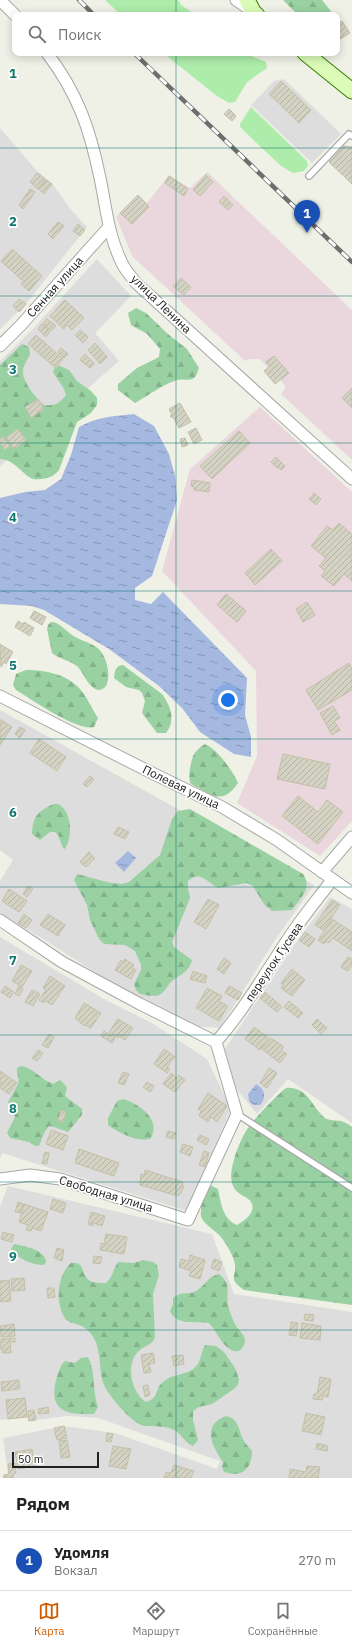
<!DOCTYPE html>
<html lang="ru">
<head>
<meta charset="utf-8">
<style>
  body { margin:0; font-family:"IBM Plex Sans",sans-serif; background:#f2f2f2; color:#222 }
  .scale { position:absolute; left:12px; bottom:10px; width:87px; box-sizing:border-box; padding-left:4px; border:2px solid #202020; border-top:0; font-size:11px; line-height:14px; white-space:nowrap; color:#202020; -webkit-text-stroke:3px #fff; paint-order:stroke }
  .you { position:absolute; left:228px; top:700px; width:14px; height:14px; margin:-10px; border:3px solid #fff; border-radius:50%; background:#1a73e8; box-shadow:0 0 0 6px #1a73e833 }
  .badge { display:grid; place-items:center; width:26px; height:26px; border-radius:50%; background:#cf5c00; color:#fff; font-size:13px; font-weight:700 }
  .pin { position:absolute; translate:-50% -33px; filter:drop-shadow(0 1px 2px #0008) }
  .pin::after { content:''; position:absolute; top:21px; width:14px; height:12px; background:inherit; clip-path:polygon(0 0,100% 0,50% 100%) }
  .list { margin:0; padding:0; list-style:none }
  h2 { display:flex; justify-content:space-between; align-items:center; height:52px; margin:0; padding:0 16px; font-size:17px }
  h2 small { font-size:13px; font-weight:400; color:#767676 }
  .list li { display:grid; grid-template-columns:26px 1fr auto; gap:12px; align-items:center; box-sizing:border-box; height:60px; padding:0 16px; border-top:1px solid #e0e0e0 }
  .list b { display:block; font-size:15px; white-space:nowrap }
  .list p { margin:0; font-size:13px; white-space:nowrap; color:#767676 }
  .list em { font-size:13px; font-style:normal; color:#767676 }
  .icon { flex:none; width:22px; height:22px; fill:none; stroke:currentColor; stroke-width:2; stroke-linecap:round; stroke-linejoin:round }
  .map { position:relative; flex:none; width:352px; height:1478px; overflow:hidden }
  .search { position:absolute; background:#fff; box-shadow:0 2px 10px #0003; left:12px; right:12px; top:12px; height:44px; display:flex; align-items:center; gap:10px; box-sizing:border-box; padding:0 14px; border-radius:8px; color:#767676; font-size:15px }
  .sheet { height:112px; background:#fff }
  nav { display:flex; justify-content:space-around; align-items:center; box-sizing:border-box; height:56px; border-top:1px solid #e0e0e0; background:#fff; font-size:11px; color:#767676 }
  nav a { display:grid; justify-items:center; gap:2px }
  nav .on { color:#cf5c00 }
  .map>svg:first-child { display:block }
</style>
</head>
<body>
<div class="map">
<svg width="352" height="1478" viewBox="0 0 352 1478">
  <defs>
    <pattern id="forest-firs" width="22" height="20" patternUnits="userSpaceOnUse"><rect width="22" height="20" fill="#99d1a2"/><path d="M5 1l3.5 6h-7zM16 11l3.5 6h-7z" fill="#84b38b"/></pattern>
    <pattern id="water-ripples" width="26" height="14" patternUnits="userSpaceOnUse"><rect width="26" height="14" fill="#a5b8e0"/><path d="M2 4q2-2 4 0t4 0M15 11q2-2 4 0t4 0" fill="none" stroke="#8695b5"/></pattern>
    <pattern id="building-hatch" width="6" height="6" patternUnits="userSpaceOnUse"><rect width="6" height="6" fill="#d4d2c3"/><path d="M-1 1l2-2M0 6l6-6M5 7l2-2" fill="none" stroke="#b6b4a7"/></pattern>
  </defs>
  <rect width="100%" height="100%" fill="#eff1e6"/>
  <g fill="#dedddd">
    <polygon points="284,79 341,134 312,163 251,105 274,81"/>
    <polygon points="0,128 36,170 52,183 71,210 87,227 26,304 0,329"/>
    <polygon points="97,259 131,296 95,333 119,361 0,466 0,361 29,333"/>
    <polygon points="0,710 314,885 275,940 220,1028 193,1026 122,989 0,912 0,881 13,860 0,850"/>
    <polygon points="330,897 352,909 352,1123 288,1079 257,1114 234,1086 225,1049 295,944"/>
    <polygon points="0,937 104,999 152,1023 207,1059 231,1109 187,1211 2,1153 0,1159"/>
    <polygon points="8,1186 212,1234 234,1294 352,1312 352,1478 3,1478 3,1475 8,1474 3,1438 64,1426 115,1433 217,1469 220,1461 98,1418 67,1416 28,1421 27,1417 0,1420 0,1207"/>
  </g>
  <g fill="#ead7de">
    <polygon points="207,172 352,310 352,460 281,394 286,387 280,380 275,384 264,371 268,368 260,359 250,359 245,361 132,256 116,217 138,195 147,203 169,175 190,188"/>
    <polygon points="260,407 352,492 352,821 320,856 237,803 257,756 256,671 162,571 190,469"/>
  </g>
  <g fill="#adecaa">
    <polygon points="105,0 178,0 181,5 196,15 121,15"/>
    <polygon points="163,53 244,53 266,62 267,68 247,82 235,102 229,103 217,96"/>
    <polygon points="251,107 307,161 308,166 304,171 293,173 281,166 242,129 240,126 240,124"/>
  </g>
  <g fill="url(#forest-firs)">
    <polygon points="283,0 322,0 334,15 298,15"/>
    <path d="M136 308 146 313 169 335 187 349 199 368C198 370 197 375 195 377 191 382 183 378 177 380 162 385 149 395 135 403L118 390V384L137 368 159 357 160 349 147 334 131 325 128 313Z"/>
    <path d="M22 344 29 347 30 354C28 359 23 365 23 371 22 381 37 400 44 405 55 406 59 404 66 395L64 389 53 372 55 366 58 365 69 370 77 381 91 391 97 398V405L91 413 77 422 59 470C54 476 50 478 42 479 40 479 35 480 33 479 22 475 16 460 0 459V365Z"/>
    <path d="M51 622C59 622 65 630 72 635 79 640 89 642 96 647 106 653 112 676 106 686 104 688 102 690 98 690 89 688 84 674 78 667 72 661 59 659 52 653L47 629 48 625Z"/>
    <path d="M123 665 162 694C171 706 176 721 166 733H157L142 713 145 701 142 693 139 690 126 687 114 678C115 671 115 666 123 665Z"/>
    <path d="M26 670C45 670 67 674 80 689 87 697 92 709 98 718L94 727C78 732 31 699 16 690L13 685 16 674Z"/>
    <path d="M205 744C217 749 233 771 238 783 227 799 218 800 202 790 199 788 194 786 191 784 187 779 191 760 194 754 197 750 200 747 205 744Z"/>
    <path d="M53 804H58C72 811 73 837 65 849L63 848 58 835 55 832H50L40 840 32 834C33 815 38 812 53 804Z"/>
    <path d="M190 809 303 874C313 888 300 899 292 910L272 911 264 904 253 886 247 883 218 888C207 882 200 870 188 881V888L190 898 172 942 174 947 192 960C189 973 178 975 170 983 167 987 164 993 159 995 154 997 145 995 140 994L136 990 134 984 141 970V965L135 951 125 945 104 944 99 939 90 920 87 905 74 880 77 874 111 883 122 884 129 882 160 855 172 819 178 811Z"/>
    <path d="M21 1066C33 1067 41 1080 53 1084L60 1080 67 1087 65 1096 82 1109V1115L68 1132C61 1130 56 1127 49 1126L44 1133 39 1146H35L29 1142 10 1138 7 1133 15 1117 8 1102 18 1084C20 1078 16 1074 17 1068Z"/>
    <path d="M286 1088C308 1086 312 1108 325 1118 330 1121 335 1120 341 1121 344 1122 349 1124 352 1127V1305L244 1290C228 1279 236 1278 235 1264 233 1255 226 1243 220 1236 215 1230 203 1224 201 1216 200 1207 204 1197 203 1188L212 1186 218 1189C221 1202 222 1219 237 1225 244 1221 255 1214 252 1204 249 1195 236 1197 232 1183 228 1170 240 1139 248 1128 254 1119 278 1094 286 1088Z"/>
    <path d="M124 1099C140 1105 161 1119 151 1138 140 1144 117 1132 108 1125V1118L117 1101Z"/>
    <path d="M14 1244C25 1246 45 1250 46 1262L44 1265C32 1265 18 1259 11 1249Z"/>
    <path d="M143 1260 153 1262 157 1265 159 1275 153 1294 155 1338C151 1346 142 1346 136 1354 126 1367 132 1393 146 1402 160 1398 154 1389 163 1382 173 1373 189 1376 197 1365 201 1360 201 1352 205 1345L216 1346 224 1352 235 1368 239 1379 238 1385 234 1389 212 1404 199 1407 193 1411V1420L198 1440 193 1446C184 1443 182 1433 172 1429 165 1426 153 1426 145 1426 133 1425 109 1396 104 1385 97 1367 104 1342 85 1328 80 1324 72 1324 66 1320 55 1304 56 1277 71 1263 86 1261 80 1274 90 1281 94 1283 101 1283 106 1283 113 1277 113 1269 118 1262L134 1263Z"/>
    <path d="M219 1274C232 1285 226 1290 228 1305 229 1310 231 1315 233 1320 235 1328 245 1333 245 1341 244 1346 243 1348 239 1351 224 1353 218 1332 209 1323 195 1321 176 1326 170 1311L173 1304V1298C183 1290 187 1296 196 1291 206 1285 207 1277 219 1274Z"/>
    <path d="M88 1357C96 1372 92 1391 98 1407L94 1414C68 1415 48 1412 56 1380 58 1374 60 1365 65 1361L75 1363 81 1358Z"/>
    <path d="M226 1416C240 1419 238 1431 244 1441 246 1445 250 1448 252 1451 252 1470 241 1478 224 1472L222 1467 223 1462C212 1446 201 1425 226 1416Z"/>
  </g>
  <g fill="url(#water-ripples)">
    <path d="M134 414 154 426 169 454 175 476 177 500 152 576 135 588V600L151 604 163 592 247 678 245 715 251 737V757L234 754 200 732 182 708 159 686 109 649 44 610 32 606 0 604V498L25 492 45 490 61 479 71 455 79 427C96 417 115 416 134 414Z"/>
    <polygon points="128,851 136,858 124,872 115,863"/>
    <path d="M256 1084C265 1089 267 1097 260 1105H253L249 1101 248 1094Z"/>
  </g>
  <g fill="url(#building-hatch)" stroke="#c3c0a7">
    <polygon points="342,21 350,33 337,41 337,24"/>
    <polygon points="281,81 311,110 299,123 269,94"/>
    <polygon points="229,109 236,116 232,121 224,114"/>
    <polygon points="344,146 352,147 352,184 329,162"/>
    <polygon points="37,173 45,179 38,189 30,182"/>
    <polygon points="206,175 213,182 200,196 193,190"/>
    <polygon points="169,176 188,189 184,196 165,183"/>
    <polygon points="46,180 52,184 44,194 39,189"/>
    <polygon points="30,189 35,192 23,209 19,205"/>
    <polygon points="138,195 149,207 132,224 120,213"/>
    <polygon points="224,196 233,205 228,210 219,202"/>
    <polygon points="58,222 64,226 53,239 48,234"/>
    <polygon points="78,224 85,230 80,236 73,231"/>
    <polygon points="12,249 42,276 29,291 21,284 24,282 1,261"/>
    <polygon points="181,278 191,287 184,295 173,286"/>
    <polygon points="19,299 26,304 19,312 13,306"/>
    <polygon points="65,300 84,318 72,330 67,325 64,329 50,316"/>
    <polygon points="47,319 56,326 51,331 43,324"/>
    <polygon points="42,324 50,332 46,337 38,329"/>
    <polygon points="80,330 88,337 83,343 75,335"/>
    <polygon points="36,335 63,359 56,368 28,344"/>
    <polygon points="95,343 107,357 100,364 88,350"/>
    <polygon points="61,348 68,354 64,358 58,352"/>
    <polygon points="85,354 94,363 90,368 80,360"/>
    <polygon points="274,356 289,373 275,384 264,371 270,366 266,362"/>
    <polygon points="352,388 352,408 342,398"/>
    <polygon points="38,399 44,409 31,418 25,407"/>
    <polygon points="180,403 191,422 179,428 173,417 171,417 170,416 172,415 169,409"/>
    <polygon points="196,428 202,440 194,444 188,432"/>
    <polygon points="18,429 26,440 14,449 6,437"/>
    <polygon points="239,431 250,443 212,479 200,466"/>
    <polygon points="3,437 10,446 5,450 0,443 0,439"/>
    <polygon points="185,438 188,445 182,447 180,439"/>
    <polygon points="276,457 285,466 281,470 279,467 277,468 271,462"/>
    <polygon points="192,480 210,483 209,492 194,490 194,487 191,486"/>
    <polygon points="314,493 321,499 316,505 309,499"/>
    <polygon points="339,523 352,534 352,581 344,574 334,586 321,576 325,571 319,566 326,558 311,546 327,526 333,530"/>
    <polygon points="271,549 282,561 255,585 245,573"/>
    <polygon points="226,594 246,611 237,622 217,605"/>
    <polygon points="307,602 315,615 303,622 296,609"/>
    <polygon points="34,611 46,617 42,625 30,618"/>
    <polygon points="18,621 23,624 24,622 34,628 30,636 15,627"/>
    <polygon points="0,644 13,652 6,664 4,662 1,667"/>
    <polygon points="349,663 352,669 352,690 318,710 306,690"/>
    <polygon points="333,706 340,718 334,721 340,730 332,735 320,713"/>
    <polygon points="0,719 12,727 0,745"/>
    <polygon points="20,727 25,730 20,738 15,734"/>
    <polygon points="39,739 66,757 57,771 30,753"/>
    <polygon points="283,754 330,764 325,789 277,779"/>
    <polygon points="90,776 94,779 87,787 83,784"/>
    <polygon points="298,796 318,812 327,800 343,812 318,844 282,816"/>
    <polygon points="118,827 129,832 125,839 114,834"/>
    <polygon points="89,852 95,858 86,867 80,862"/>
    <polygon points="28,886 33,889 27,897 23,894"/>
    <polygon points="9,889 27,901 19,912 2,901"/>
    <polygon points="208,899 219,905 206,929 194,922"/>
    <polygon points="332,900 340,905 323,930 315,925"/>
    <polygon points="24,914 32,920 26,928 18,923"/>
    <polygon points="48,914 65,925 58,936 40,925"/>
    <polygon points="332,919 352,932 352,951 333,938 329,943 326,941 324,944 318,940"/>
    <polygon points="305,932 315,939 309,947 299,940"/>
    <polygon points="348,957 352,959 352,965 348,971 341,967"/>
    <polygon points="224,958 231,963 224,974 217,969"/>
    <polygon points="125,959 134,965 132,968 136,970 131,979 115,970 121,960 123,962"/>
    <polygon points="21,965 32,971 22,987 12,981"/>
    <polygon points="292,969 305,980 292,996 281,988 283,985 281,983"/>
    <polygon points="193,971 207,976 205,983 190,979"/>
    <polygon points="50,976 65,986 52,1005 46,1001 44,1003 39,1000 46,990 43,988"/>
    <polygon points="5,986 14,992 10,998 1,992"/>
    <polygon points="19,986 23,989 19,996 15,994"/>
    <polygon points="229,986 242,993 238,1000 225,993"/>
    <polygon points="207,988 222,996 219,1001 228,1006 219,1021 196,1008"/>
    <polygon points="32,990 40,994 33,1006 25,1002"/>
    <polygon points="265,992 282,1007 277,1012 260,998"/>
    <polygon points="289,1001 303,1013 298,1018 284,1007"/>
    <polygon points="84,1003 101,1013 91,1028 85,1025 84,1026 75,1018"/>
    <polygon points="118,1019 133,1028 125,1040 119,1036 118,1038 109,1032"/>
    <polygon points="317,1019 327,1028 321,1034 312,1025"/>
    <polygon points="254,1027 269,1038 260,1050 245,1039"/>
    <polygon points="104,1031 115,1038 112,1043 101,1036"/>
    <polygon points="49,1034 54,1037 48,1048 42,1045"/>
    <polygon points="271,1038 284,1047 281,1050 287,1054 280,1063 262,1049"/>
    <polygon points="164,1049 175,1057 167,1067 170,1069 167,1073 154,1064"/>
    <polygon points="38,1050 43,1053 37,1061 32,1058"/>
    <polygon points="269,1068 277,1073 267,1088 260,1083"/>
    <polygon points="0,1071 17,1083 9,1094 0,1088"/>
    <polygon points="123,1072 129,1074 124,1085 118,1083"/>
    <polygon points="171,1073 177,1078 179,1075 185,1080 175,1092 163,1084"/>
    <polygon points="147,1082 154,1086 150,1092 143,1087"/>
    <polygon points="208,1093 227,1106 217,1122 211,1117 208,1122 199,1116 201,1111 198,1109"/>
    <polygon points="61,1110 66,1112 63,1122 58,1120"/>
    <polygon points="51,1130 68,1136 63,1150 46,1144"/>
    <polygon points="168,1131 176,1133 174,1139 166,1137"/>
    <polygon points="200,1135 209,1139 206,1145 197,1140"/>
    <polygon points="183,1144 193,1147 190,1156 180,1152"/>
    <polygon points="79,1149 119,1163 114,1176 75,1163"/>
    <polygon points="204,1151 209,1153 205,1167 199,1165"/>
    <polygon points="45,1152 49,1153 47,1164 42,1163"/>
    <polygon points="145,1170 183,1182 182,1185 184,1186 181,1193 180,1193 178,1196 140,1185 141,1174 144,1175"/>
    <polygon points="53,1199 66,1203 63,1213 50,1209"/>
    <polygon points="18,1202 23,1204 20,1213 15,1212"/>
    <polygon points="24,1204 48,1212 41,1231 32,1228 31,1231 26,1230 28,1225 19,1222"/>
    <polygon points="91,1212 105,1216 102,1226 93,1223 93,1226 88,1224"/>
    <polygon points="3,1232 14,1235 12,1242 1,1239"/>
    <polygon points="106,1234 127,1237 124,1254 100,1250 101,1243 104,1244"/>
    <polygon points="57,1248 64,1250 62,1261 54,1258"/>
    <polygon points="190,1255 205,1260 200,1279 189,1276 191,1271 179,1267 181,1259 189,1261"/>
    <polygon points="94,1256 102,1257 100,1264 93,1263"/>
    <polygon points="214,1259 222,1262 219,1271 211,1268"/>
    <polygon points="24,1278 25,1290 12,1291 11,1279"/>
    <polygon points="9,1280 11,1301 0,1302 0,1281"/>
    <polygon points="47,1288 54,1288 55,1297 48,1298"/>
    <polygon points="305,1314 314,1315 313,1321 304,1320"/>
    <polygon points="291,1322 298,1323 296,1336 289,1335"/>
    <polygon points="302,1323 321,1326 320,1340 300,1338"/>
    <polygon points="14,1324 15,1336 1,1337 0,1326"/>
    <polygon points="15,1338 15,1342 10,1342 11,1353 3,1353 2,1349 0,1349 1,1339"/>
    <polygon points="153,1353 155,1363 149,1364 151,1372 144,1373 141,1355"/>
    <polygon points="183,1355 184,1364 174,1366 172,1356"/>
    <polygon points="320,1377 331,1379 328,1397 323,1396 322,1400 313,1399 314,1394 317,1394"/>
    <polygon points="19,1380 20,1389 2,1391 1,1382"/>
    <polygon points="148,1385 150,1395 145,1397 143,1386"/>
    <polygon points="25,1398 27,1417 8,1419 6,1400"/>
    <polygon points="48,1407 49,1413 39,1414 38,1409"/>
    <polygon points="34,1410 36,1420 29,1421 28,1411"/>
    <polygon points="306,1413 325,1417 321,1435 302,1431"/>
    <polygon points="64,1426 67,1438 57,1440 54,1428"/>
    <polygon points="107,1433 113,1434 111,1442 106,1441"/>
    <polygon points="67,1440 70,1457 61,1458 59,1441"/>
    <polygon points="317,1443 328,1446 327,1451 316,1449"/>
    <polygon points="113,1446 131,1449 126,1469 109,1466"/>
    <polygon points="32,1449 35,1466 18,1469 15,1452"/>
    <polygon points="15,1463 16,1473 13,1474 13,1478 4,1478 4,1475 9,1474 8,1464"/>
    <polygon points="174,1465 194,1471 191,1478 164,1478 166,1472 171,1473"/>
    <polygon points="307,1466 320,1467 318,1478 289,1478 290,1469 306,1472"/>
  </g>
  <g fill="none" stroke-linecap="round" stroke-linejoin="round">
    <defs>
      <g id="lane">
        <polyline points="309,176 349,134 352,136"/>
        <polyline points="237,1114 352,1188"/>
      </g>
      <g id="street">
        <polyline points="0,0 15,15"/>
        <polyline points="236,0 252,11"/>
        <path d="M47 53C78 94 90 129 100 178 106 206 108 234 121 261 124 269 131 276 136 283L352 479"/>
        <polyline points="0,346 21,325 108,228"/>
        <polyline points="0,696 150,772 222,807 277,840 352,893"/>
        <polyline points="322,872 352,837"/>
        <polyline points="0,920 62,962 140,1004 216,1042 237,1114 188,1220 60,1179 30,1175 0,1179"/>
        <path d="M216 1042C244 1010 264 975 288 939 301 919 317 900 332 880"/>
      </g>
      <g id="secondary">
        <polyline points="247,0 254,13 257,15"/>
        <polyline points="305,53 352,91"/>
      </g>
    </defs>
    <use href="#lane" stroke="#a7a7a7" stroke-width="8"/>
    <use href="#street" stroke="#a7a7a7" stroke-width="13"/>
    <use href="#secondary" stroke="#387c01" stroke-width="17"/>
    <use href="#lane" stroke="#fff" stroke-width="5.5"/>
    <use href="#street" stroke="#fff" stroke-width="11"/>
    <use href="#secondary" stroke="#dafcb8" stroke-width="15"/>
    <defs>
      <g id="rail">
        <polyline points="79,0 94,15"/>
        <polyline points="134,53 352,262"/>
      </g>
    </defs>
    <use href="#rail" stroke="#6e6e6e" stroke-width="4.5"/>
    <use href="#rail" stroke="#fff" stroke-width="3" stroke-dasharray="9" stroke-linecap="butt"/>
  </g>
  <path fill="none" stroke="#0f766e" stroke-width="1" stroke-opacity="0.55" d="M176 0V15M176 53V1478M0 148H352M0 296H352M0 443H352M0 591H352M0 739H352M0 887H352M0 1035H352M0 1182H352M0 1330H352"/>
  <g text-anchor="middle" stroke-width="3.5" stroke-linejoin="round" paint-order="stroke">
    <g font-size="12" fill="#202020" stroke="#fff">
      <text transform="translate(55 287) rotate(-48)" y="4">Сенная улица</text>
      <text transform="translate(161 304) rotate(44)" y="4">улица Ленина</text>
      <text transform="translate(181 787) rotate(26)" y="4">Полевая улица</text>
      <text transform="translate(274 962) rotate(-56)" y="4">переулок Гусева</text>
      <text transform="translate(106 1194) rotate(17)" y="4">Свободная улица</text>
    </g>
  </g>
  <g font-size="13" text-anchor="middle" font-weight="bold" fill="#0f766e" stroke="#fff" stroke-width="3.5" stroke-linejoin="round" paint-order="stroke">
    <text x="13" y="78">1</text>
    <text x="13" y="226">2</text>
    <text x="13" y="374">3</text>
    <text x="13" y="522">4</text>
    <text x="13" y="670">5</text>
    <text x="13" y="817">6</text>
    <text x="13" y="965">7</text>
    <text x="13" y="1113">8</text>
    <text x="13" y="1261">9</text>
  </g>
</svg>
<div class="scale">50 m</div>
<div class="you"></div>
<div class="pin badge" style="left:307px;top:233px;background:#1a4fb4">1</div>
<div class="search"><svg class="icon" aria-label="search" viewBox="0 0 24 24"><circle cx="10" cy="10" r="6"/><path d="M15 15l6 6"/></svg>Поиск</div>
</div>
<section class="sheet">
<h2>Рядом<small></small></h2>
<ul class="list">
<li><span class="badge" style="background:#1a4fb4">1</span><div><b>Удомля</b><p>Вокзал</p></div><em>270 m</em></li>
</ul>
</section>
<nav>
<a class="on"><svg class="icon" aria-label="map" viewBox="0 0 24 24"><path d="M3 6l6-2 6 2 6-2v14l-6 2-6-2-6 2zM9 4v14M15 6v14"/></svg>Карта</a>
<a><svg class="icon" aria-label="directions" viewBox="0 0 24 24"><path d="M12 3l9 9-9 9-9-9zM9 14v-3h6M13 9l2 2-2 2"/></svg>Маршрут</a>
<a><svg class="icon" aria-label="saved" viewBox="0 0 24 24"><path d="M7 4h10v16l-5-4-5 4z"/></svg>Сохранённые</a>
</nav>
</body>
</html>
